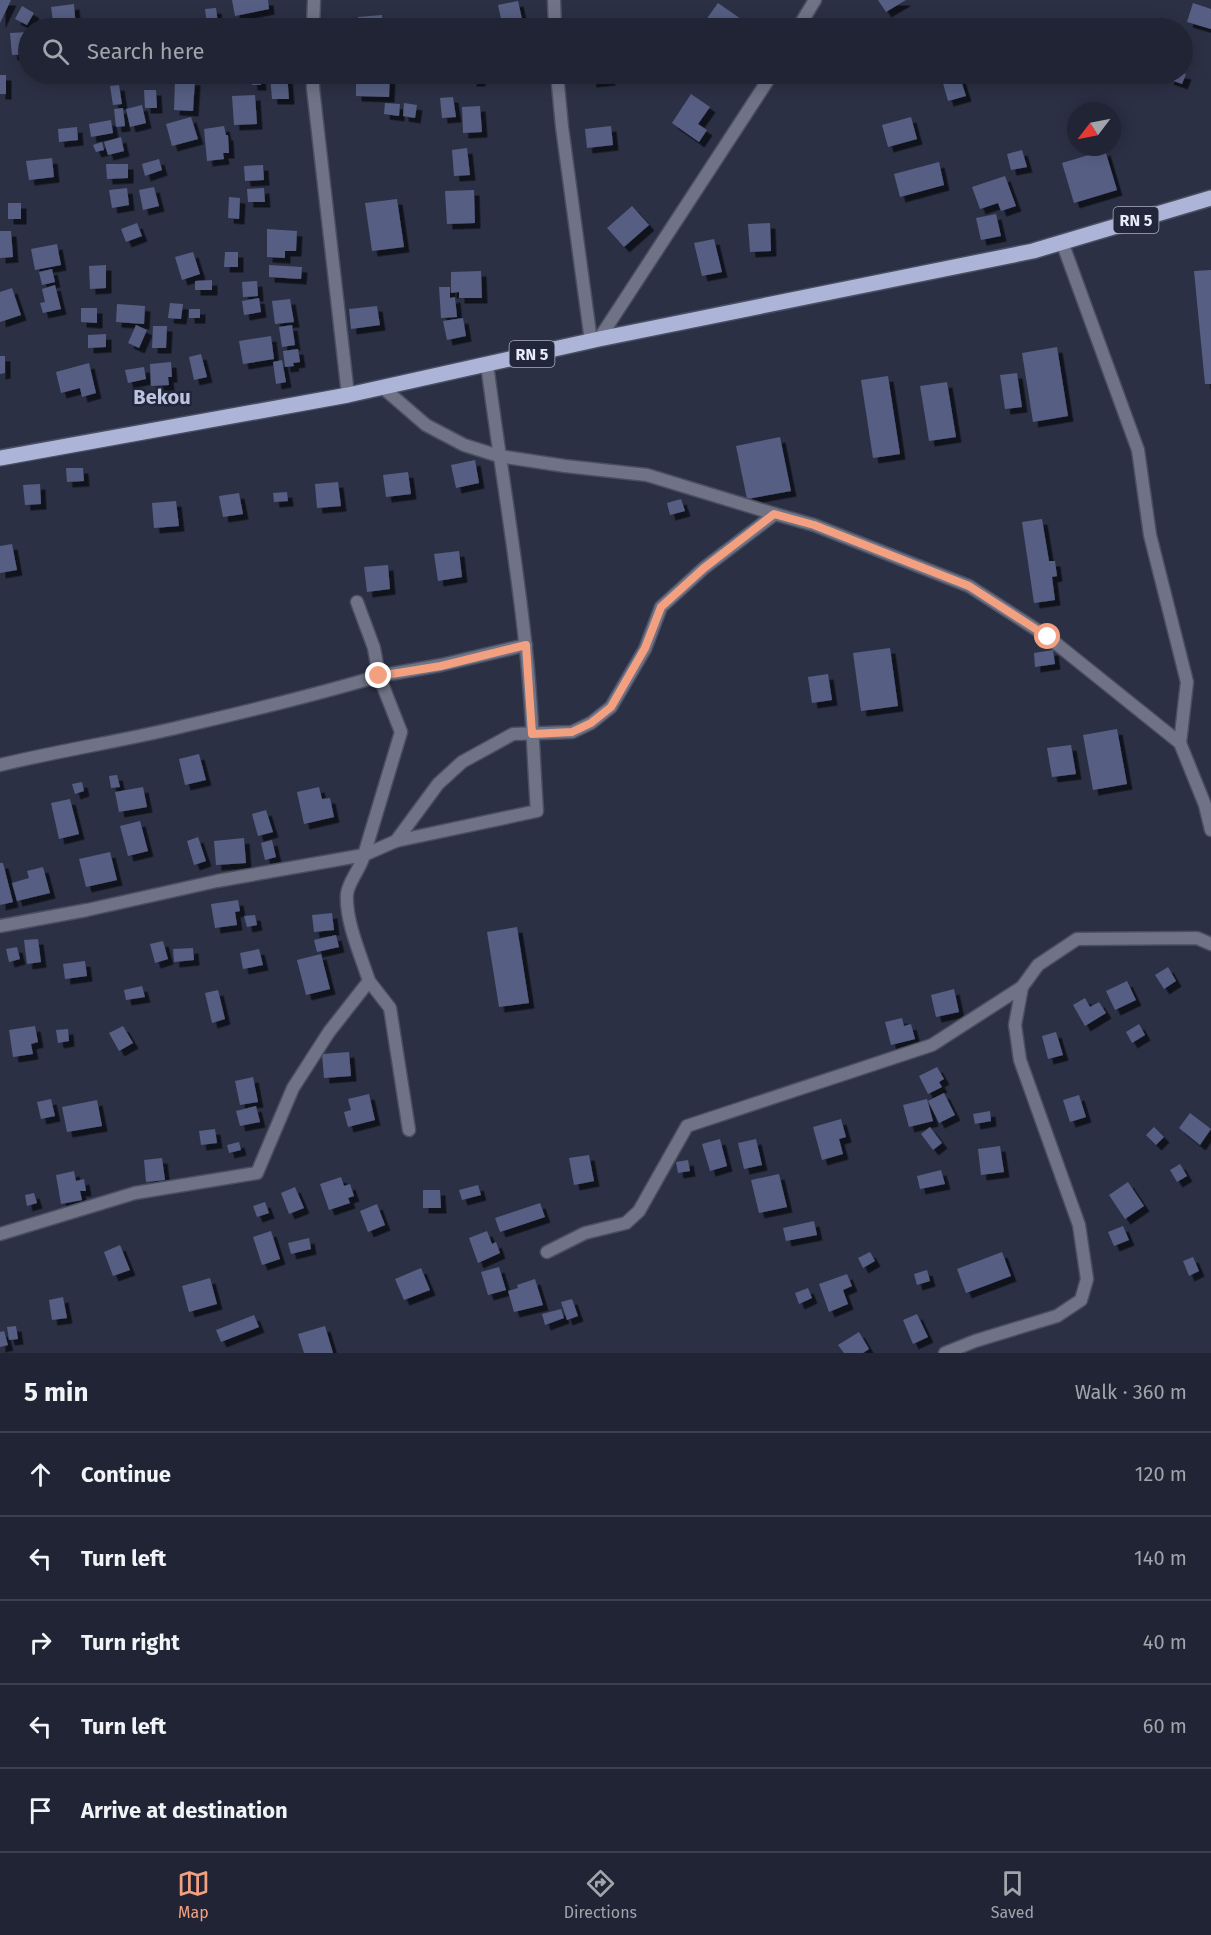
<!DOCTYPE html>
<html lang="en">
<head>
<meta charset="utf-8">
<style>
  body { margin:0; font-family:"Fira Sans",sans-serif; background:#282c3c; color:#f1f3f6 }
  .compass { position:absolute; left:1067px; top:102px; width:54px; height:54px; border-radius:50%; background:#202434; box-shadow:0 3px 15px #0003; rotate:238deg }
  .stop { position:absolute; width:18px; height:18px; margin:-14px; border:4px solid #f2a080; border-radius:50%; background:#fff }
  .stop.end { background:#f2a080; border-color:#fff; box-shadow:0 2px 6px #0008 }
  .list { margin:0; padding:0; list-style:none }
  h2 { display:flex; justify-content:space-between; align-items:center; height:78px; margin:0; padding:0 24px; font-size:26px }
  h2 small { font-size:20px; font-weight:400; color:#a2a4ac }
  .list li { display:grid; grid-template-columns:39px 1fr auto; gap:18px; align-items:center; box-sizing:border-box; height:84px; padding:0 24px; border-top:2px solid #3d414f }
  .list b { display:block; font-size:22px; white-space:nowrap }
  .list em { font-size:20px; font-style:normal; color:#a2a4ac }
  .icon { flex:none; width:33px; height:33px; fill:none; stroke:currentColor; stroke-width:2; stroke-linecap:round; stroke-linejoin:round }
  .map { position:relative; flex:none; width:1211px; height:1353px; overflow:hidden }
  .search { position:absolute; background:#202434; box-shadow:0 3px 15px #0003; left:18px; right:18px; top:18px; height:66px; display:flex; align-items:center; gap:15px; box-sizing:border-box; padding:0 21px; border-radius:33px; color:#a2a4ac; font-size:22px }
  .sheet { height:498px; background:#202434 }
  nav { display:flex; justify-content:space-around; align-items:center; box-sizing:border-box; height:84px; border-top:2px solid #3d414f; background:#202434; font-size:16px; color:#a2a4ac }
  nav a { display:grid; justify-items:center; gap:3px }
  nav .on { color:#f2a080 }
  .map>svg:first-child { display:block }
</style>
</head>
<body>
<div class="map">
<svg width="1211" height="1353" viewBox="0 0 1211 1353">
  <defs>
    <filter id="shadow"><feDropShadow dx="5.5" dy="5.5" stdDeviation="0" flood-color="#0009"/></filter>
  </defs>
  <rect width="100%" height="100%" fill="#2b3045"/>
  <g fill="#565e83" filter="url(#shadow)">
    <polygon points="0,0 11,0 0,23"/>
    <polygon points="232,0 268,0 269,9 235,16"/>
    <polygon points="878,0 906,0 886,12"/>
    <polygon points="518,1 524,28 503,28 498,5"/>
    <polygon points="718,3 741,19 734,28 700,28"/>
    <polygon points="1193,3 1211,9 1211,29 1187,22"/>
    <polygon points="74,4 76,28 54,28 51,7"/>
    <polygon points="22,6 34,13 27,25 15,19"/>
    <polygon points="216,8 218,24 207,25 205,9"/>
    <polygon points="382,15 383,28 359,28 358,17"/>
    <polygon points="264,23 264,28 243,28 242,25"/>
    <polygon points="28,32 28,54 12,55 10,33"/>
    <polygon points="1182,73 1186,74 1182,84 1168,79 1170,74"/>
    <polygon points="159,74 178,74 178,77 159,78"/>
    <polygon points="260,74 261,85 252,85 251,75"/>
    <polygon points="287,74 289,99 272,99 270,75"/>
    <polygon points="356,74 390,74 389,97 356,96"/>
    <rect x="471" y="74" width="9" height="7"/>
    <polygon points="590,74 609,74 610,80 591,82"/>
    <polygon points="950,74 959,74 966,96 948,101 941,76"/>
    <rect x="0" y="75" width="6" height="19"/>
    <polygon points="175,79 195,80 193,111 174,110"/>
    <polygon points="119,85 122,104 113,105 110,86"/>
    <polygon points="144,90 156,90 157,108 145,108"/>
    <polygon points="691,94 710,107 698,124 707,130 699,142 672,123"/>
    <polygon points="255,95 257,124 234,125 232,96"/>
    <polygon points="453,97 456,117 442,118 440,98"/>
    <polygon points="385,103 400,104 399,116 384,114"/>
    <polygon points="404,103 417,105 415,118 403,116"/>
    <polygon points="142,105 146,123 130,127 126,109"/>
    <polygon points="480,106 482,132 463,133 462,107"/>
    <polygon points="123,108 125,126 116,127 114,109"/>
    <polygon points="191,117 198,139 172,146 166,124"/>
    <polygon points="911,117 917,139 888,147 882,125"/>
    <polygon points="111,120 113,133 91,137 89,124"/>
    <polygon points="224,126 226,135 228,135 229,153 223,153 224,159 207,161 204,129"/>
    <polygon points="611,126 613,145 587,148 585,129"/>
    <polygon points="77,127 78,140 59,142 58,129"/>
    <polygon points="121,137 124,151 108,155 104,142"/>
    <polygon points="102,142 104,150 96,152 93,145"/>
    <polygon points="467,148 470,175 454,176 452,150"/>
    <polygon points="1022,150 1027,167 1011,170 1007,154"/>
    <polygon points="1105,150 1117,190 1074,203 1062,163"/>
    <polygon points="52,158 54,177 29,180 26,161"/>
    <polygon points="159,159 162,170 145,176 142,164"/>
    <polygon points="939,162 944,185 900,197 894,174"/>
    <polygon points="106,164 128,164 128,178 107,179"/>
    <polygon points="263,165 264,180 245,181 244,166"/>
    <polygon points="1005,176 1016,206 1001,211 998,203 980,209 972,187"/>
    <polygon points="154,187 159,206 143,210 139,190"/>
    <polygon points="127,188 129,205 112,208 109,190"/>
    <polygon points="264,188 265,202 248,202 247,189"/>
    <polygon points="474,190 475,223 447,224 445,191"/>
    <polygon points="229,197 240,198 239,219 228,218"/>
    <polygon points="397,199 404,247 372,251 365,203"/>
    <rect x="8" y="203" width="13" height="16"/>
    <polygon points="632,206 649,225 624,247 607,228"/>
    <polygon points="996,214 1001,236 981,240 976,218"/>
    <polygon points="137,223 142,236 126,242 121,229"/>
    <polygon points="770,223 771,251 750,252 748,224"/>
    <polygon points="267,229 297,231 296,251 285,251 285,258 267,257"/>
    <polygon points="0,231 11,231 13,257 0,258"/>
    <polygon points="714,239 722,272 702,276 694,243"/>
    <polygon points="57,244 61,265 35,270 31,249"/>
    <polygon points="193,252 200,274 182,280 175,257"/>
    <polygon points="225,252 238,252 238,267 224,267"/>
    <polygon points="106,265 106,288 90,289 89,266"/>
    <polygon points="269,265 302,267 301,279 269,277"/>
    <polygon points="52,269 55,282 42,285 39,272"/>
    <polygon points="1211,270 1211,384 1205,384 1194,271"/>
    <polygon points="481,271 482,298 459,298 459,292 451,293 451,272"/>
    <polygon points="212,280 212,290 195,290 195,281"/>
    <polygon points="257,281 258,296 243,297 242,282"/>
    <polygon points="55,285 61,309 43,313 40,303 45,302 42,289"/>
    <polygon points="439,287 450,287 450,298 455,297 457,317 441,318"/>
    <polygon points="12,288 21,315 0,322 0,292"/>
    <polygon points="259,298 261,312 244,315 242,301"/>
    <polygon points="290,299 294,322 275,324 272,301"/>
    <polygon points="170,303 183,304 181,319 168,318"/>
    <polygon points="117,304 145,306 144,324 116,322"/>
    <polygon points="377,306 380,325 351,329 349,309"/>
    <polygon points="81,308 97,308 97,323 81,322"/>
    <rect x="189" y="309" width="11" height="9"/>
    <polygon points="463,318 466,336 447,340 443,321"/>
    <polygon points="136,325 147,330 139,348 128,343"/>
    <polygon points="292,325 295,345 282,347 279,327"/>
    <polygon points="153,326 167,326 166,348 152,348"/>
    <polygon points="106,334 106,347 88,348 88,335"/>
    <polygon points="271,336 274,359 243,364 239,341"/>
    <polygon points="1057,347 1068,416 1033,422 1022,353"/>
    <polygon points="298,349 300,362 293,363 294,366 285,367 283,351"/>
    <polygon points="201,354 207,377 194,380 189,357"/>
    <polygon points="0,356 5,356 5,373 0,374"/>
    <polygon points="282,360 286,382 276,384 273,362"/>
    <polygon points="171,362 172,377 168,377 169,385 151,386 150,364"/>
    <polygon points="89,363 96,393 82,397 80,388 61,393 56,372"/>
    <polygon points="144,367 146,379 128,383 125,370"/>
    <polygon points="1017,373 1022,407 1005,409 1000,375"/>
    <polygon points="888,376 900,454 873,458 861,380"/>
    <polygon points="947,382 956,437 929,441 920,386"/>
    <polygon points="780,437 791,491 747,499 736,446"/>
    <polygon points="475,460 479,483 456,488 451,465"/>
    <polygon points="66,468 83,468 84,481 67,482"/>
    <polygon points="408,472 411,494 386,497 383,475"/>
    <polygon points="338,482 341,506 317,508 315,484"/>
    <polygon points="40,484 41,504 25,505 23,485"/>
    <polygon points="287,492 288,501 274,502 273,493"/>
    <polygon points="239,493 243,514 223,517 219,496"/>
    <polygon points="681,499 685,511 670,515 667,503"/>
    <polygon points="176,501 179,526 154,528 152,503"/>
    <polygon points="1042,519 1049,561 1055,561 1057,576 1052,577 1055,600 1034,603 1022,522"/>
    <polygon points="12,544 17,570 0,573 0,546"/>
    <polygon points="459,551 462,577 438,581 434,554"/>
    <polygon points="388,565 390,589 367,592 364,567"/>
    <polygon points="890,648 898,706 861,711 853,653"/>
    <polygon points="1053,650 1055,664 1035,667 1034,653"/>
    <polygon points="828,674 832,700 812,703 808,677"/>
    <polygon points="1117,729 1127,784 1093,790 1083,735"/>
    <polygon points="1071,745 1076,774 1052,777 1047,748"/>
    <polygon points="199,754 206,780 185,785 179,759"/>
    <polygon points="117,775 120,787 111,788 109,776"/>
    <polygon points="82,782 84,791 75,794 72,784"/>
    <polygon points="143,787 147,807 119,812 115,792"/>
    <polygon points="319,787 322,799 330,798 334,817 304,824 297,792"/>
    <polygon points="70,799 79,834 59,839 51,803"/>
    <polygon points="266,810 273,832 258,836 252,814"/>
    <polygon points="140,821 148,851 128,856 120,826"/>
    <polygon points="198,837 206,861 194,865 187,841"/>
    <polygon points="244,838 246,863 216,865 214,841"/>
    <polygon points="272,840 276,857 265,860 261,843"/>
    <polygon points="110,852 117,880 86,887 79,859"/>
    <polygon points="0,863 3,863 13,902 0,905"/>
    <polygon points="43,867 50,893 17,901 12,883 29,878 27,871"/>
    <polygon points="238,900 240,911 235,912 237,925 215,928 211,904"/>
    <polygon points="332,913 334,930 314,932 312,915"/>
    <polygon points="255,915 257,925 247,927 244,916"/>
    <polygon points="517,927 529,1003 499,1007 487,932"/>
    <polygon points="336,935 339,947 317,952 314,940"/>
    <polygon points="38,939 41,962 27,964 24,940"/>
    <polygon points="163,941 168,959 155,963 150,944"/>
    <polygon points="17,947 20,959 9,962 6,949"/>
    <polygon points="193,948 194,960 174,962 173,949"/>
    <polygon points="259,949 263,965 243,969 240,953"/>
    <polygon points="321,954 330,989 306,995 297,960"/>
    <polygon points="85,961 87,976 65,979 63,964"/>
    <polygon points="1168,967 1176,981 1164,989 1155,975"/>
    <polygon points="1127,981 1136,1000 1115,1010 1106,991"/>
    <polygon points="142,986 145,997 126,1000 124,990"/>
    <polygon points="954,989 959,1012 936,1017 931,995"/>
    <polygon points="218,990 225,1019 212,1023 205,993"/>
    <polygon points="1085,998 1090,1007 1099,1002 1106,1013 1085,1026 1073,1005"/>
    <polygon points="902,1018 904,1026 911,1024 915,1039 891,1045 885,1022"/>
    <polygon points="1139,1024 1145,1035 1132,1043 1126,1032"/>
    <polygon points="35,1026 38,1042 31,1044 33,1054 13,1057 9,1030"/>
    <polygon points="123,1026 133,1043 119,1051 109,1033"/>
    <polygon points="68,1029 69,1041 58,1043 56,1030"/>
    <polygon points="1056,1032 1063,1055 1048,1059 1042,1036"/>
    <polygon points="349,1052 351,1076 324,1078 322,1054"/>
    <polygon points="937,1067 944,1079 939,1082 942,1087 928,1094 919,1076"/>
    <polygon points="253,1077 258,1102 240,1105 235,1081"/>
    <polygon points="944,1093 955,1115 939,1123 928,1101"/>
    <polygon points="369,1094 375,1120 348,1127 344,1112 351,1110 348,1099"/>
    <polygon points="1079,1095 1086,1117 1070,1122 1063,1100"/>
    <polygon points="51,1099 55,1116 41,1119 37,1102"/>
    <polygon points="927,1099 933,1121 909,1127 903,1105"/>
    <polygon points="97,1100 102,1126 67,1132 62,1107"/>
    <polygon points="256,1106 260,1122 240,1126 236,1111"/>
    <polygon points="990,1111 991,1121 975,1124 973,1114"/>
    <polygon points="1190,1113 1211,1129 1200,1145 1179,1128"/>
    <polygon points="841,1119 846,1137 839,1139 843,1154 822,1160 813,1127"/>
    <polygon points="930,1127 942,1143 933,1150 921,1134"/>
    <polygon points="1154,1127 1164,1137 1156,1145 1146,1135"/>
    <polygon points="215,1129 217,1143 201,1145 199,1131"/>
    <polygon points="720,1139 727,1166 710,1171 702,1144"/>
    <polygon points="756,1139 762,1165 744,1169 738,1143"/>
    <polygon points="239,1142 241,1150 229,1153 227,1145"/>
    <polygon points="1000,1146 1004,1172 981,1175 978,1149"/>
    <polygon points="589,1155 594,1181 574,1185 569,1158"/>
    <polygon points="162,1158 165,1180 146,1182 144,1160"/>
    <polygon points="688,1160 690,1171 678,1173 676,1162"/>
    <polygon points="1180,1164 1187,1176 1177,1182 1170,1170"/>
    <polygon points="941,1170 945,1184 920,1189 917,1176"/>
    <polygon points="74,1171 76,1181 84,1179 86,1191 80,1191 82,1200 61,1204 56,1175"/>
    <polygon points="779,1174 787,1207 759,1213 751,1180"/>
    <polygon points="341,1177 344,1186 350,1184 354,1196 348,1198 350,1203 329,1210 320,1184"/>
    <polygon points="1128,1182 1144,1206 1125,1219 1109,1195"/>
    <polygon points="478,1185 481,1195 462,1200 459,1190"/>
    <polygon points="295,1187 304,1208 289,1214 281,1193"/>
    <polygon points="423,1190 440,1190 441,1208 423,1208"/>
    <polygon points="34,1193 37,1203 27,1206 25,1195"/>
    <polygon points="265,1202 269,1213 257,1217 253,1206"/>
    <polygon points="540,1203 545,1217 500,1232 495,1218"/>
    <polygon points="377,1204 385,1225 368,1232 360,1211"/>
    <polygon points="814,1221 817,1235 786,1241 783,1228"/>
    <polygon points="1123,1226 1129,1240 1114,1246 1108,1232"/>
    <polygon points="271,1231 280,1259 262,1265 253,1237"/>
    <polygon points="487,1231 492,1244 496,1242 500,1253 478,1263 469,1238"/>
    <polygon points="309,1238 311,1249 291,1254 288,1243"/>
    <polygon points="120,1245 130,1270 113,1276 104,1252"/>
    <polygon points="870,1252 875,1261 863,1268 858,1258"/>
    <polygon points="1002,1252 1011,1276 966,1293 957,1269"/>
    <polygon points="1193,1257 1199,1271 1189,1276 1183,1261"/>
    <polygon points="499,1267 506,1290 488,1295 481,1272"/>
    <polygon points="421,1268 430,1290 404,1300 395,1279"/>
    <polygon points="927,1270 930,1281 917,1285 914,1274"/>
    <polygon points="847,1274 852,1286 843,1290 848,1304 829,1312 819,1284"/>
    <polygon points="210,1278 217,1304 189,1312 182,1286"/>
    <polygon points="535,1279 543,1305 514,1312 508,1291 518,1288 517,1285"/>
    <polygon points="808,1288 812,1298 799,1304 795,1293"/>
    <polygon points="63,1297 67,1318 52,1320 49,1300"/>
    <polygon points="572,1299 578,1316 567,1320 561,1302"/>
    <polygon points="561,1309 564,1318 545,1325 542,1314"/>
    <polygon points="917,1314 928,1337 913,1344 903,1320"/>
    <polygon points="254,1315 259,1327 221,1342 216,1330"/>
    <polygon points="16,1326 18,1339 9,1340 7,1327"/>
    <polygon points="325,1326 333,1353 304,1353 298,1334"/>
    <polygon points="4,1331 8,1345 0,1347 0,1332"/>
    <polygon points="859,1332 869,1349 863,1353 844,1353 838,1345"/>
  </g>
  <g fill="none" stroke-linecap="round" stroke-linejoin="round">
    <defs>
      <g id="minor">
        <polyline points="554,0 555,28"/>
        <polyline points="798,28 815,0"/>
        <polyline points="557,74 562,127 591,341"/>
        <polyline points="1062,242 1138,450 1150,535 1187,682 1180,743"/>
        <polyline points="599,339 772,74"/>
        <polyline points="382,387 426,425 464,445 499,456 565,466 647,475 775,514"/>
        <polyline points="357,602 374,648 379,676 441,665 526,645"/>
        <path d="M0 765C61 750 123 741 184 726 249 711 315 695 379 676L401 732 364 855 217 881 87 910 0 926"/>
        <path d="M396 841 537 811C533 754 532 697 525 641 515 548 499 457 487 364"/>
        <polyline points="369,981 390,1008 409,1130"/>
        <path d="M0 1234 135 1193 257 1173 293 1088 329 1032 369 981C361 956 345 920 347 894 348 882 361 868 364 855L396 841 438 784 462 762 513 734 572 732 591 723 611 707 645 649 661 607 704 568 775 514 814 525 969 586 1048 637 1180 743 1205 805 1211 830"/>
        <polyline points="547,1252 585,1233 626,1223 639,1211 687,1126 932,1045 1022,987"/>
      </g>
      <g id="tertiary">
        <polyline points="313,28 314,0"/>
        <polyline points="313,74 313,88 348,395"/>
        <polyline points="945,1353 975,1341 1057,1316 1081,1300 1087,1279 1079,1225 1020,1060 1015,1025 1022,987 1038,965 1077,939 1197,938 1211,944"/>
      </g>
      <polyline id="primary" points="0,458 348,395 599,339 1033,251 1211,198"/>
    </defs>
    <use href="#minor" stroke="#494e62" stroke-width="15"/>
    <use href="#tertiary" stroke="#494e62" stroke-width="15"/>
    <use href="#primary" stroke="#494e62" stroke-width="18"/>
    <use href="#minor" stroke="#6f7385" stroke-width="12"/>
    <use href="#tertiary" stroke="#6f7385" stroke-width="12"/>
    <use href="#primary" stroke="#acb5d8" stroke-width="15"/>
  </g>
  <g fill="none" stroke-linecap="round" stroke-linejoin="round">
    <polyline stroke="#f2a080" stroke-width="8" points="379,676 441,666 526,645 532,734 572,732 591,723 611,707 645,648 661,607 704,568 774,514 814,525 969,586 1048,637"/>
  </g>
  <g text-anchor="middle" stroke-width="5" stroke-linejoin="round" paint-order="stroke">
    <g fill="#21263a" stroke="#acb0c0" stroke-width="1.5">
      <rect x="1113.5" y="207" width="45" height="26" rx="4.5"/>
      <rect x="509.5" y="341" width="45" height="26" rx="4.5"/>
    </g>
    <g font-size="16" font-weight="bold" fill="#e7ebf9">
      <text x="1136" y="226">RN 5</text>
      <text x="532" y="360">RN 5</text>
    </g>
    <g font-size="20" font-weight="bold" fill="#bcc3de" stroke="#21263a">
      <text x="162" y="404">Bekou</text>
    </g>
  </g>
</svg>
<svg class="compass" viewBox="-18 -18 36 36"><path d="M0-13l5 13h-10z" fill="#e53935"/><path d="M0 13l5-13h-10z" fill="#a2a4ac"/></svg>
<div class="stop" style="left:1048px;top:637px"></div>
<div class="stop end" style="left:379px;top:676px"></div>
<div class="search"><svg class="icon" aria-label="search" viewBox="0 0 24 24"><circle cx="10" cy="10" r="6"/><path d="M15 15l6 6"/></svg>Search here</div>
</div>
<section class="sheet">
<h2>5 min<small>Walk · 360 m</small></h2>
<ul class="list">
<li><svg class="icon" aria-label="ahead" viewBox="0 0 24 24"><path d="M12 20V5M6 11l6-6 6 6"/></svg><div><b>Continue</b></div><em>120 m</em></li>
<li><svg class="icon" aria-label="left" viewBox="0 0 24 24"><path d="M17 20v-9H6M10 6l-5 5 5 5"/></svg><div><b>Turn left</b></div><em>140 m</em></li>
<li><svg class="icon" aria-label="right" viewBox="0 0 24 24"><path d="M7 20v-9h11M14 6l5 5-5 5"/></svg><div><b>Turn right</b></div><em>40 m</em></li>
<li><svg class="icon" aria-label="left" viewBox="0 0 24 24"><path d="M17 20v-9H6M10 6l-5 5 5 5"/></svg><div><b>Turn left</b></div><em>60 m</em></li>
<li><svg class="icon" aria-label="arrive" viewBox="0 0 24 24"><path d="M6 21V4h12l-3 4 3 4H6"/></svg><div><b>Arrive at destination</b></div></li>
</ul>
</section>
<nav>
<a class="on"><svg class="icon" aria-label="map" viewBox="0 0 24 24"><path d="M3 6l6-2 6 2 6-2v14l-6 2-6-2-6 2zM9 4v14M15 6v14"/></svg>Map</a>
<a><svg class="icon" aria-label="directions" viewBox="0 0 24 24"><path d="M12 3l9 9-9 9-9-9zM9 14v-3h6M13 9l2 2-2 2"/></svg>Directions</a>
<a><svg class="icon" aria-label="saved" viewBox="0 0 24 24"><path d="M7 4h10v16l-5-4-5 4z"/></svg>Saved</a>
</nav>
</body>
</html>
